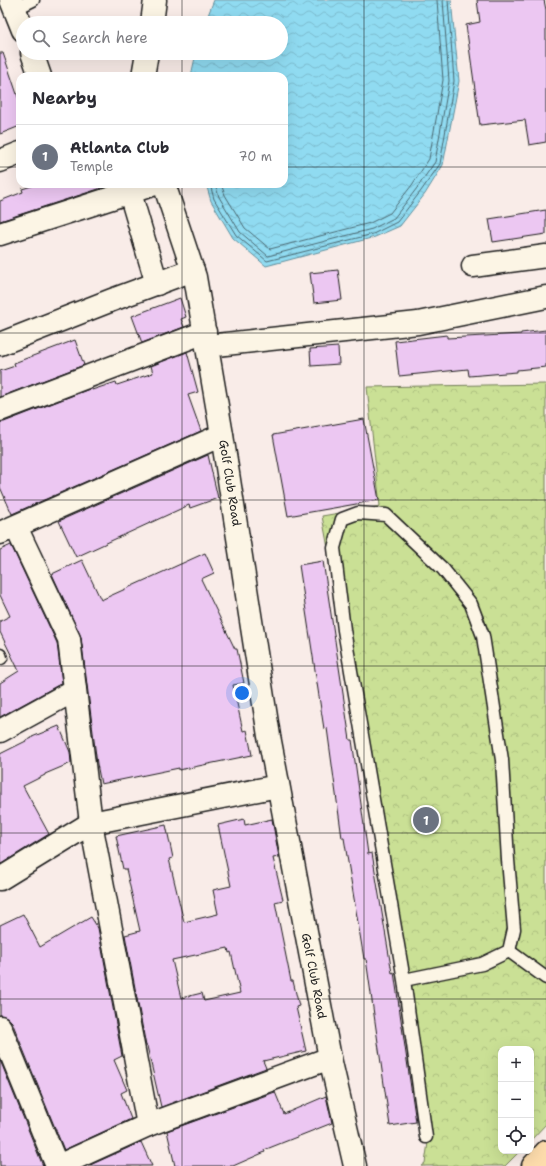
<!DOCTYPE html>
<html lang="en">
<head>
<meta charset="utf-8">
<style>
  body { margin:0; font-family:"Shantell Sans",sans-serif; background:#f7f7f7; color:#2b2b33 }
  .controls { position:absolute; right:12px; bottom:12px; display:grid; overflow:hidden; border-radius:8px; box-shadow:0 4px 16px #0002 }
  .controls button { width:36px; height:36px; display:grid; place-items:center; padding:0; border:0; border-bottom:1px solid #e1e1e2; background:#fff; color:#2b2b33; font:20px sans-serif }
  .you { position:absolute; left:242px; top:693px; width:14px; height:14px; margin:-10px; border:3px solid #fff; border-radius:50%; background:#1a73e8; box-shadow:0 0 0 6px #1a73e833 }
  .badge { display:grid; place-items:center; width:26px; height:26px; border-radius:50%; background:#b45309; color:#fff; font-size:13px; font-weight:700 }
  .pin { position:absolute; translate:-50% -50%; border:2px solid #fff; box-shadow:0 1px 4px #0006 }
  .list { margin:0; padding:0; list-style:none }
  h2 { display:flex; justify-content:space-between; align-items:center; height:52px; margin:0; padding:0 16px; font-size:17px }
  h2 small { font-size:13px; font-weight:400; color:#7c7c81 }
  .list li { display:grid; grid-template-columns:26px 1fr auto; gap:12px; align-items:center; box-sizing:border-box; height:64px; padding:0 16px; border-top:1px solid #e1e1e2 }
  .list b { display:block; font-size:15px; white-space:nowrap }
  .list p { margin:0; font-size:13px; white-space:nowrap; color:#7c7c81 }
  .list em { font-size:13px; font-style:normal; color:#7c7c81 }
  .icon { flex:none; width:22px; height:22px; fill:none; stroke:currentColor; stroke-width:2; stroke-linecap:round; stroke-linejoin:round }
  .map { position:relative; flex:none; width:546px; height:1166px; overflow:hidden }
  .search { position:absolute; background:#fff; box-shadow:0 4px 16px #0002; left:16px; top:16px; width:272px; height:44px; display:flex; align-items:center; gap:10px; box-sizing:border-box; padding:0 14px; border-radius:22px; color:#7c7c81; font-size:15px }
  .panel { position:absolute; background:#fff; box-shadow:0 4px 16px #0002; left:16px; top:72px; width:272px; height:116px; border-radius:12px }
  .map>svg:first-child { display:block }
</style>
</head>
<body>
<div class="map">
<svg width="546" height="1166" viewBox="0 0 546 1166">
  <defs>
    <pattern id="forest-crowns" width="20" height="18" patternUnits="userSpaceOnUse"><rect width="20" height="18" fill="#cae095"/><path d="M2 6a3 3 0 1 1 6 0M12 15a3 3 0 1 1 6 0" fill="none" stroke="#adc080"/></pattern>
    <pattern id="water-waves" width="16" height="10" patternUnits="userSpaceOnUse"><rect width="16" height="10" fill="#90dbf1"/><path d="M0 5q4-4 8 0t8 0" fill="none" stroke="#7cbbce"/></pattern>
  </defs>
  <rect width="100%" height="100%" fill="#f9ece8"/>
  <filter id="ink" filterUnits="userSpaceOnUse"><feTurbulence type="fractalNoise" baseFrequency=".025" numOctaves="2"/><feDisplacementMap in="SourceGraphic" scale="8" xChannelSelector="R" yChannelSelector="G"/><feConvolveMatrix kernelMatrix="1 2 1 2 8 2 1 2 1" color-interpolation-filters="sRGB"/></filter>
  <g filter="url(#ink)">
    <polygon fill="url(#forest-crowns)" stroke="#737e58" points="546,384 546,1124 531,1140 531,1049 501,1049 501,1151 520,1151 505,1166 421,1166 425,1163 429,1136 424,1075 398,924 322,516 380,506 367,387"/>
    <polygon fill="url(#water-waves)" stroke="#628f9c" points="214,0 451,0 459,81 443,165 425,194 400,226 375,237 266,266 233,238 211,201 206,184 284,184 284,76 191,76 196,53 281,53 281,23 205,23"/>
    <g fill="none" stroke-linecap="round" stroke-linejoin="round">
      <g stroke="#4a6871" stroke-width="1">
        <polyline points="210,184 214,199 236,235 267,261 373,234 397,222 421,191 440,164 454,81 448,0"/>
        <polyline points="215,184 219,197 240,232 268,256 372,229 394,218 417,188 435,162 449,81 443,0"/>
        <polyline points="221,184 225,195 245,228 270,249 370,223 390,213 412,185 429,159 443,80 437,0"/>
      </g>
    </g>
    <g fill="#ecc7f2" stroke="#1c1c1c" fill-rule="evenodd">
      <polygon points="477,0 544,0 546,10 546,142 529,145 525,120 480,125 466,25 480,22"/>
      <polygon points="0,53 3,53 20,103 20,126 0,134"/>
      <polygon points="38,184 114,184 0,221 0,201 23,192 22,189"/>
      <polygon points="546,210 546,234 493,242 489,219"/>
      <polygon points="338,270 342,300 314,303 310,273"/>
      <polygon points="180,298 186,317 181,319 184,327 142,343 132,316"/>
      <polygon points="546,330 546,367 517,370 517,372 469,376 468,369 399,376 395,341 447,335 447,338 521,334 521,333"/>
      <polygon points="75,340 84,365 0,397 0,371 15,366 14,363"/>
      <polygon points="338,347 339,364 311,366 310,349"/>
      <polygon points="187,352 198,392 188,395 201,431 12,514 0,487 0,422 4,422 92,388 92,390 116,382 117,385 153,373 151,366"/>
      <polygon points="364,419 379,500 288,516 273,435"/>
      <polygon points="208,455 218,498 190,508 189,505 76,557 59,521"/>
      <polygon points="11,545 57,643 62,683 0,717 0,683 19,671 0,632 0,621 10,616 0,595 0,550"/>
      <polygon points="205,553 214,573 201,579 235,649 237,649 244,683 233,685 243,731 247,730 252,755 179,770 179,768 101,784 97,764 81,637 52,574 82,560 101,600"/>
      <polygon points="323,561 350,740 352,740 368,854 372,853 392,973 394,972 416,1122 390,1126 366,959 364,959 344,838 342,838 327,728 324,729 299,565"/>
      <polygon points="59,726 70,752 71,763 45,774 45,775 23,786 49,834 1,864 0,862 0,754 32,738 32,737"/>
      <path d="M244 819 245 825 272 819 279 857 273 858 283 900 275 902 291 981H293L299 1006 296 1007 306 1051 263 1061 266 1068 161 1107 147 1046H146L125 935 140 931 126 869H123L116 836 166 825 173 858 169 859 184 922 218 914 213 890 231 886 218 825ZM228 948 229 953 231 952 240 993 204 1001 202 993 181 998 172 960Z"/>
      <polygon points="23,914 40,947 91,917 98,928 122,1056 114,1060 127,1090 121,1093 131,1119 64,1150 12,1022 7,1017 0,1015 0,925"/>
      <polygon points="0,1060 43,1166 0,1166"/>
      <polygon points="275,1092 284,1114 326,1096 332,1123 264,1150 265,1152 233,1166 175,1166 167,1131"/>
      <polygon points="141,1142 152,1166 88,1166"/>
    </g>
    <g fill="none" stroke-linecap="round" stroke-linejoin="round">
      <defs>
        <g id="service">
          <polyline points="15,9 33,0"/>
          <polyline points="0,655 1,658"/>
          <polyline points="509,951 546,978"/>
          <polyline points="404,980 482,964 509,951 514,929 508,860 502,760 483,636 471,604 443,569 386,515 358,513 342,519 334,548 344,630 404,980 426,1137"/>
        </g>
        <g id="minor">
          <polyline points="11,0 23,30"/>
          <polyline points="152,23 155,0"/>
          <polyline points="32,53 40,76"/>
          <polyline points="143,76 147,53"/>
          <polyline points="130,193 157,284"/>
          <polyline points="0,234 155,184"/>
          <polyline points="473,266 546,256"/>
          <polyline points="0,344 112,300 193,270"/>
          <polyline points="207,346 418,323 546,297"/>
          <polyline points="0,410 205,332"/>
          <polyline points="16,527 69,639 91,823 148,1125"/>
          <polyline points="0,533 222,435"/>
          <polyline points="0,731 75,690"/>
          <polyline points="0,879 91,823 278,786"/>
          <polyline points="0,1027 57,1166"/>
          <polyline points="58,1166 148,1125 330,1058"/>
        </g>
        <g id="tertiary">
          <polyline points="0,161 20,153"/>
          <polyline points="164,184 195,277 222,435 269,736 330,1058 355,1166"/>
        </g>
        <polyline id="primary" points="533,1166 546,1152"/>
      </defs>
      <use href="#service" stroke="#1c1c1c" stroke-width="15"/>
      <use href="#minor" stroke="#1c1c1c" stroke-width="25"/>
      <use href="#tertiary" stroke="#1c1c1c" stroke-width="25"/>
      <use href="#primary" stroke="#1c1c1c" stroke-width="25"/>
      <use href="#service" stroke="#fcf5e5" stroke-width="12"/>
      <use href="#minor" stroke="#fcf5e5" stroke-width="22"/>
      <use href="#tertiary" stroke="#fcf5e5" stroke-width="22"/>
      <use href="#primary" stroke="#fddcac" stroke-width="22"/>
    </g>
  </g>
  <path fill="none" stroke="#1c1c1c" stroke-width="1" stroke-opacity="0.55" d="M182 0V23M364 0V1166M182 53V76M0 167H20M284 167H546M182 184V1166M0 333H546M0 500H546M0 666H546M0 833H546M0 999H546"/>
  <g text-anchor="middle" stroke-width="3" stroke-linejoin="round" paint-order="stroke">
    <g font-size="12" fill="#1c1c1c" stroke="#fcf5e5">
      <text transform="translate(230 483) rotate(81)" y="4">Golf Club Road</text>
      <text transform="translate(314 976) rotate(79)" y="4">Golf Club Road</text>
    </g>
  </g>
</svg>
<div class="controls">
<button>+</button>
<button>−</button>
<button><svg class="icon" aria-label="locate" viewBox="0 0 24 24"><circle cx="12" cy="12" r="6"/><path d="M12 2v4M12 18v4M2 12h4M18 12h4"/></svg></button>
</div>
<div class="you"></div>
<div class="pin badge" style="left:426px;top:820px;background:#6b7280">1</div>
<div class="search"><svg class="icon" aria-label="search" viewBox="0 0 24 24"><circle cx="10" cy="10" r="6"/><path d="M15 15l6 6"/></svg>Search here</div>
<section class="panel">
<h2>Nearby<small></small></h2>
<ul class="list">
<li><span class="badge" style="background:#6b7280">1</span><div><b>Atlanta Club</b><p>Temple</p></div><em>70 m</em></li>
</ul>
</section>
</div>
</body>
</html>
